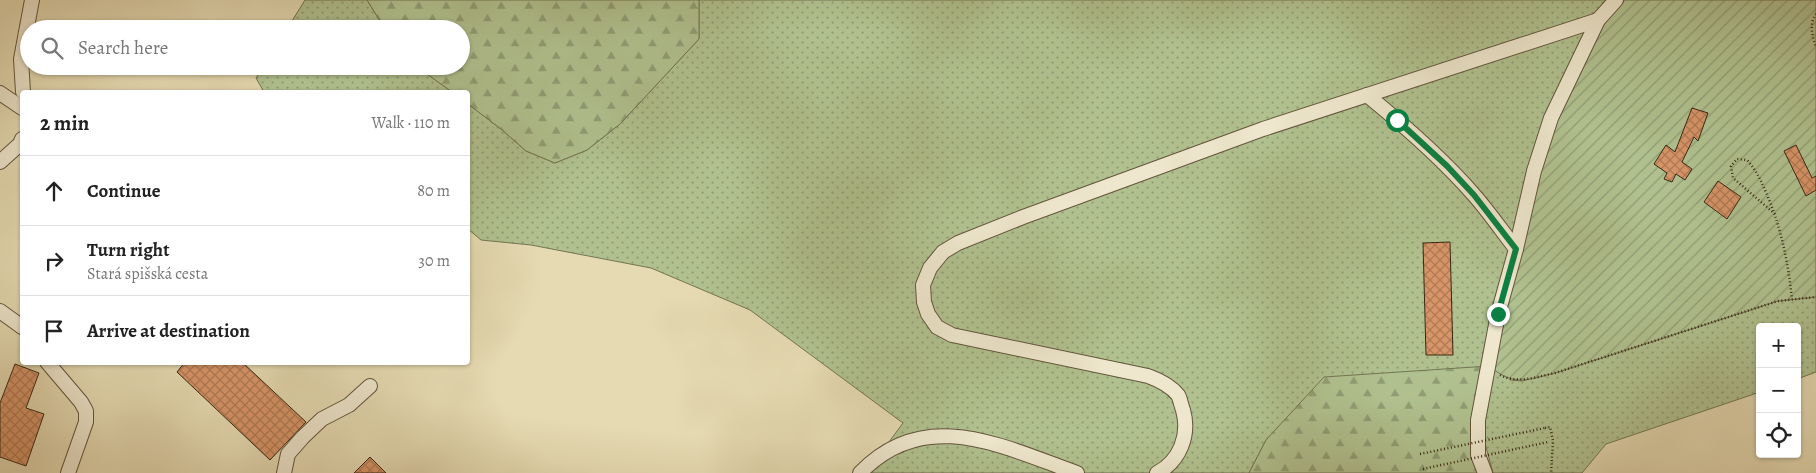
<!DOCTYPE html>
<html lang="en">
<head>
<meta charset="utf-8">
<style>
  body { margin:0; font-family:Alegreya,serif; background:#f2f2f2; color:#222 }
  .controls { position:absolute; right:15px; bottom:15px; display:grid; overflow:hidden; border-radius:5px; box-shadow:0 1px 4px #0004 }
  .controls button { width:45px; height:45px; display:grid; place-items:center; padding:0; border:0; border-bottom:1px solid #e0e0e0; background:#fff; color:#222; font:25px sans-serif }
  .stop { position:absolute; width:15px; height:15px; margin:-11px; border:4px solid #0b8043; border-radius:50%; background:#fff }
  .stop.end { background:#0b8043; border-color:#fff; box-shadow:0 1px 5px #0008 }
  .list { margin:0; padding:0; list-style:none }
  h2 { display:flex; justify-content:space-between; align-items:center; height:65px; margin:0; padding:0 20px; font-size:21px }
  h2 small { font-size:16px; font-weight:400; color:#767676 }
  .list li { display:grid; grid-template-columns:32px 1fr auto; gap:15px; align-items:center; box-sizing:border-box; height:70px; padding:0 20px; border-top:1px solid #e0e0e0 }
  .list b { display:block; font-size:19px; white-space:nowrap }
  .list p { margin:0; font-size:16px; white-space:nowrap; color:#767676 }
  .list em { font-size:16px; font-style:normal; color:#767676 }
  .icon { flex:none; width:28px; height:28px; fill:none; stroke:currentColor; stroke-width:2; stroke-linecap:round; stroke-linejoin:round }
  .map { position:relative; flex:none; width:1816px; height:473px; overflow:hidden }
  .search { position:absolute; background:#fff; box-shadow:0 1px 4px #0004; left:20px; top:20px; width:450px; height:55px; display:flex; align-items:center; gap:12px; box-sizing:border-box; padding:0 18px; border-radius:28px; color:#767676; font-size:19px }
  .panel { position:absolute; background:#fff; box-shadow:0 1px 4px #0004; left:20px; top:90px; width:450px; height:275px; border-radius:5px }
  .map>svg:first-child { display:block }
</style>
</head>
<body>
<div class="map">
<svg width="1816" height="473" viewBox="0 0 1816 473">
  <defs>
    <pattern id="grass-dots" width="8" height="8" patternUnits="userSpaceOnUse" patternTransform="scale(1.25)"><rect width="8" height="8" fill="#b0c18f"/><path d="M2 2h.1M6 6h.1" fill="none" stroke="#909d74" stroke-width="1.8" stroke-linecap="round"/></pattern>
    <pattern id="forest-firs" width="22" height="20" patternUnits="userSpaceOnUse" patternTransform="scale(1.25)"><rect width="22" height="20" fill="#b0c18f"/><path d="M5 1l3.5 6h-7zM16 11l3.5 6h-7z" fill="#909d74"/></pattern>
    <pattern id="garden-furrows" width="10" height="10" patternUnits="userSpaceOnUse" patternTransform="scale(1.25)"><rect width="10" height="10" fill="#b0c18f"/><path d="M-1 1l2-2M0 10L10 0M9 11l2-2" fill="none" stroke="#909d74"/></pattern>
    <pattern id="building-cross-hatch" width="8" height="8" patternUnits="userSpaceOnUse" patternTransform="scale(1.25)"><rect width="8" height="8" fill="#d79568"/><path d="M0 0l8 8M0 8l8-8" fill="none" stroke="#af7a54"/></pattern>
  </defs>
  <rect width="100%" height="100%" fill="#e5dab2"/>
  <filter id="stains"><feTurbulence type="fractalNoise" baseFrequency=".004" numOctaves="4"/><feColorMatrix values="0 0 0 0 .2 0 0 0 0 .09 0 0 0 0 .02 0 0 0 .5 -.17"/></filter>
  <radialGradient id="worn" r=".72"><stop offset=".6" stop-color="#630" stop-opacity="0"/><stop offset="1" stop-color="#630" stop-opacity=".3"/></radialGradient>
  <g fill="url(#grass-dots)" stroke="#747552">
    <polygon points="305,0 367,0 385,29 287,29"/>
    <polygon points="699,0 1616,0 1510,380 1522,381 1555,373 1778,301 1816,297 1816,372 1797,379 1797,327 1760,327 1760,392 1606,444 1582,473 1493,473 1483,436 1266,440 1249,473 866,473 903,423 750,310 651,268 531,245 481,240 468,229 468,104 501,129 526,151 555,163 587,150 620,124 699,39"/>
    <polygon points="264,66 416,66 452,92 264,92 256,78"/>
  </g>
  <g fill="url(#forest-firs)" stroke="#747552">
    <polygon points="367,0 699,0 699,39 620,124 587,150 555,163 526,151 501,129 468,104 468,92 452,92 416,66 461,66 461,29 385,29"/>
    <polygon points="1489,366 1480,473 1249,473 1266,440 1324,377"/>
  </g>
  <path fill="url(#garden-furrows)" stroke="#747552" d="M1616 0H1816V297L1778 301 1555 373C1525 380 1515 387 1489 366L1551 118Z"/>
  <g fill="url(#building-cross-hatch)" stroke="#382914">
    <polygon points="1692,108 1708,113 1698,141 1694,137 1682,162 1692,169 1685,180 1676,174 1672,182 1664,179 1667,173 1654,164 1666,145 1675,152"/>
    <polygon points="1796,145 1812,178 1816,176 1816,190 1806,196 1784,151"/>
    <polygon points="1718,181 1741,197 1727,219 1704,202"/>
    <polygon points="1450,242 1453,355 1426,355 1423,243"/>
    <polygon points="185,362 242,362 306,422 270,460 177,372"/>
    <polygon points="15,364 39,373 26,408 44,414 26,466 0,457 0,403"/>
    <polygon points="370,457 386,473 354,473"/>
  </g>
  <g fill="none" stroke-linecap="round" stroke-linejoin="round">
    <defs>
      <g id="minor">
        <polyline points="23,92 21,59 32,0"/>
        <polyline points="0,93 22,108"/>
        <path d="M1367 95C1405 126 1442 158 1474 195 1489 212 1502 231 1516 249"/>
        <polyline points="0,162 20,144 22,139"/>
        <polyline points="0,311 22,327"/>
        <polyline points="47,362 81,402 86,411 86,422 68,473"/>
        <polyline points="284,473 288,454 303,437 322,419 349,405 370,386"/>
        <path d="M860 473C925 405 1003 447 1077 473"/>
        <path d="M1157 473C1180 461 1190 435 1183 410 1181 405 1180 398 1178 395 1170 385 1159 380 1148 376L952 335 937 327 928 314 924 302 923 285 930 268 943 252 958 243 1023 217 1263 129 1598 20"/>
        <polyline points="1485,473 1478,455 1478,420 1498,314 1516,249 1534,171 1551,118 1598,20 1616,0"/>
      </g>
    </defs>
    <use href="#minor" stroke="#63553c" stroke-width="16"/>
    <g stroke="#382914" stroke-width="2.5" stroke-dasharray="1 2.5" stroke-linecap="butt">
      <path d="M1816 14C1809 23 1812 37 1816 47"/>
      <path d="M1775 214 1733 178 1731 166 1737 159 1747 160C1757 171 1762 183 1768 197 1782 231 1788 263 1792 299"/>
      <path d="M1500 375C1518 384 1536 377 1555 373L1778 301 1816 297"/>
      <polyline points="1545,428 1550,427 1553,441 1551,473"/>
    </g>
    <use href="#minor" stroke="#eee7cd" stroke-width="14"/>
    <g stroke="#382914" stroke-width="2.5" stroke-dasharray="1 2.5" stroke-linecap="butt">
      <polyline points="1420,454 1545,428"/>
      <polyline points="1423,469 1548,442"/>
    </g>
  </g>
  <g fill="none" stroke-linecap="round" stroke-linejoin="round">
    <polyline stroke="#0b8043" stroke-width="6" points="1397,120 1447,166 1474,195 1516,249 1498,314"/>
  </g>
  <rect width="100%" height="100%" filter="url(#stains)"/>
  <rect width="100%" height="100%" fill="url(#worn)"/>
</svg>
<div class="controls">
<button>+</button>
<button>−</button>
<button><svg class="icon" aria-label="locate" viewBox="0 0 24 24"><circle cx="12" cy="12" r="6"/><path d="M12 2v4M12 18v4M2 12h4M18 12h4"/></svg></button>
</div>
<div class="stop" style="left:1397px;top:120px"></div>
<div class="stop end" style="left:1498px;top:314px"></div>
<div class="search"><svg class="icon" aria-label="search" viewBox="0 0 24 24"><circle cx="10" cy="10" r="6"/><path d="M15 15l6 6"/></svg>Search here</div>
<section class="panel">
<h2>2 min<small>Walk · 110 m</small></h2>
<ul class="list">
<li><svg class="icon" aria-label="ahead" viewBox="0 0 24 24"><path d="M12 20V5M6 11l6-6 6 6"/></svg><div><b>Continue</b></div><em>80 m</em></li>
<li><svg class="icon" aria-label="right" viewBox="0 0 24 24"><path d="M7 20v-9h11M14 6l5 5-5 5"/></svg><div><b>Turn right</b><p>Stará spišská cesta</p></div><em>30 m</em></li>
<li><svg class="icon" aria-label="arrive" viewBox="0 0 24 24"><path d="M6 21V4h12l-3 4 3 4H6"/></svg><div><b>Arrive at destination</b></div></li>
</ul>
</section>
</div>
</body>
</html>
